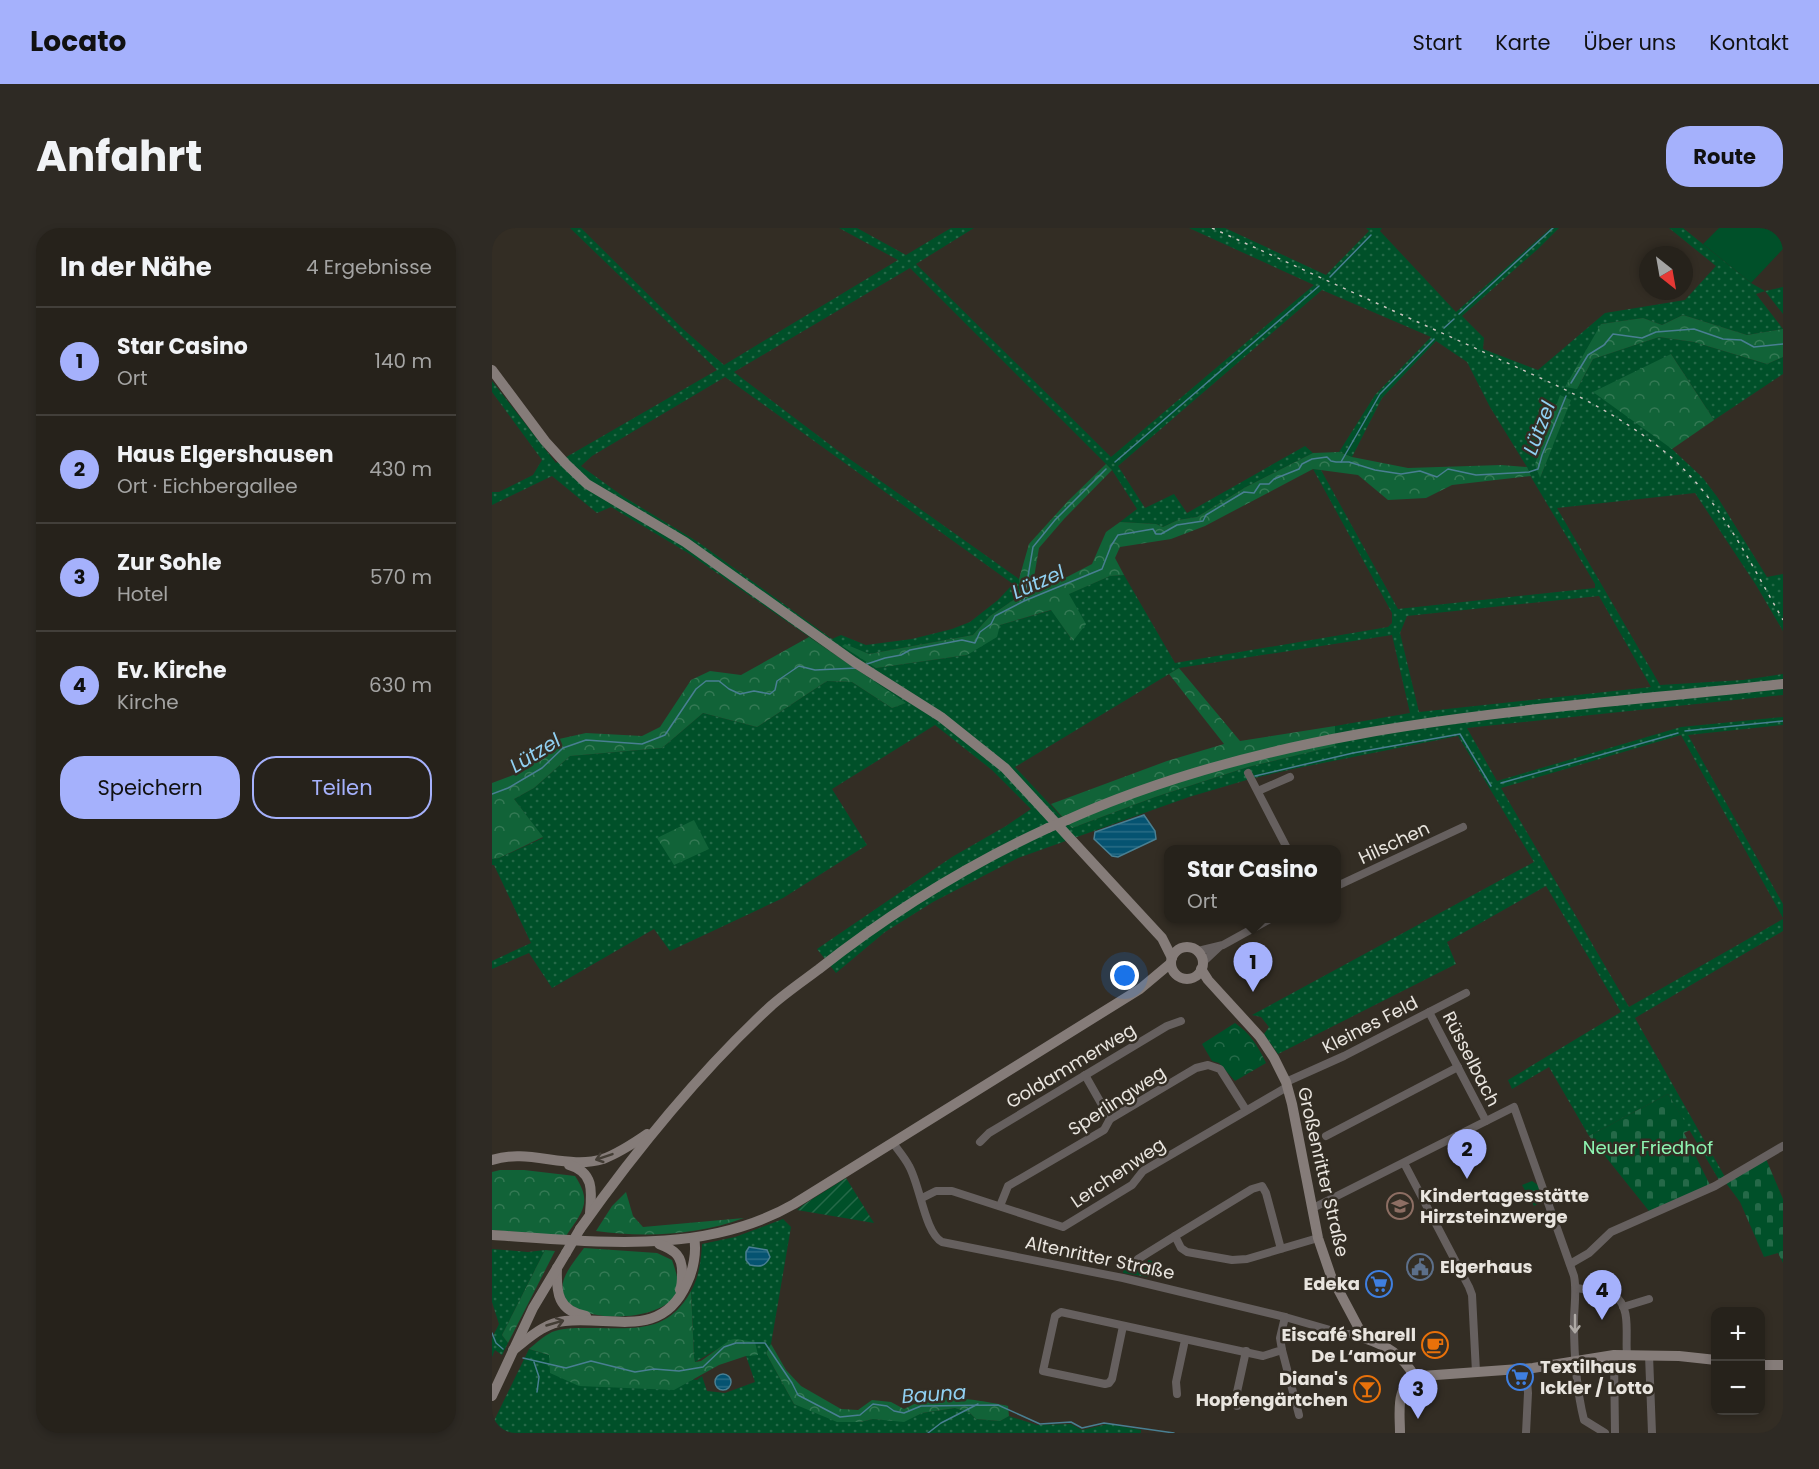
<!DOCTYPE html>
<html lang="de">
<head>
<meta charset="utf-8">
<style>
  body { margin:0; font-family:Poppins,sans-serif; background:#2e2a24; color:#f1f3f6 }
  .controls { position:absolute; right:18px; bottom:18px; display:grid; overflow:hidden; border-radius:12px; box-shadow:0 3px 9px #0003 }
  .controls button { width:54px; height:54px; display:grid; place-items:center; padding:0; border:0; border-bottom:2px solid #423f3a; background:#26221b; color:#f1f3f6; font:30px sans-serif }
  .compass { position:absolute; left:1147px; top:18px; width:54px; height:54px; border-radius:50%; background:#26221b; box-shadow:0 3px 9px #0003; rotate:149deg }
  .you { position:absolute; left:633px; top:748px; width:21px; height:21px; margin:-15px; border:4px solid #fff; border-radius:50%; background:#1a73e8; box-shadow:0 0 0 9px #1a73e833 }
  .badge { display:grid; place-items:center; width:39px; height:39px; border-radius:50%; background:#a5b1fc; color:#111; font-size:20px; font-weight:700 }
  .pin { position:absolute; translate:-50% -50px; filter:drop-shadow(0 2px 3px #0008) }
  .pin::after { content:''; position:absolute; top:32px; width:21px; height:18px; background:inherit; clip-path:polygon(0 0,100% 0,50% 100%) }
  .popup { position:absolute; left:672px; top:617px; width:177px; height:78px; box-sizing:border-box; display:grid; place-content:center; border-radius:12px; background:#26221b; filter:drop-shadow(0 2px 4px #0005); font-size:20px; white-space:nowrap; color:#a4a4a3 }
  .popup b { font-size:22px; color:#f1f3f6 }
  .popup::after { content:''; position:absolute; left:50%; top:100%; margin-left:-12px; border:12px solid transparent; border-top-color:#26221b }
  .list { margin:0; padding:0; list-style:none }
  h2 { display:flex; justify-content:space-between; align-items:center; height:78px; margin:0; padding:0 24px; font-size:26px }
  h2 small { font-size:20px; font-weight:400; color:#a4a4a3 }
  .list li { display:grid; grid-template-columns:39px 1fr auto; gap:18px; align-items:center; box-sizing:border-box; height:108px; padding:0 24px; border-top:2px solid #423f3a }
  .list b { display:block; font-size:22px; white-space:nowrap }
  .list p { margin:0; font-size:20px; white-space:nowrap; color:#a4a4a3 }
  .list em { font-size:20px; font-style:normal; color:#a4a4a3 }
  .actions { display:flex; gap:12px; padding:18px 24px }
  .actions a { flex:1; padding:14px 0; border:2px solid #a5b1fc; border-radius:24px; text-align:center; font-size:21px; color:#a5b1fc }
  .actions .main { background:#a5b1fc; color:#111 }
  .map { position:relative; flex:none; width:1291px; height:1205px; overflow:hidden; border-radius:24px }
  header { display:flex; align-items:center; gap:36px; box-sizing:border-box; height:84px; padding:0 30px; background:#a5b1fc; color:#111 }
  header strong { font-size:28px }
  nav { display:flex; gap:33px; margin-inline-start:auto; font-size:21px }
  .intro { display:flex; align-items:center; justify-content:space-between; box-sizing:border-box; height:144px; padding:0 36px }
  h1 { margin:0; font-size:42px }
  .button { padding:15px 27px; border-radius:24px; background:#a5b1fc; color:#111; font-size:21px; font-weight:700 }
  main { display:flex; gap:36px; padding:0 36px }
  aside { flex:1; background:#26221b; border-radius:24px; box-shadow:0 3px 9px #0003 }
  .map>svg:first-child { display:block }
</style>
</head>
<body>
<header>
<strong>Locato</strong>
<nav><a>Start</a><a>Karte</a><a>Über uns</a><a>Kontakt</a></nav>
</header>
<div class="intro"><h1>Anfahrt</h1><a class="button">Route</a></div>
<main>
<aside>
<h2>In der Nähe<small>4 Ergebnisse</small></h2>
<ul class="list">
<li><span class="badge">1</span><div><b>Star Casino</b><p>Ort</p></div><em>140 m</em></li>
<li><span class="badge">2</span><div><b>Haus Elgershausen</b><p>Ort · Eichbergallee</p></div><em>430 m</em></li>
<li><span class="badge">3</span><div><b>Zur Sohle</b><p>Hotel</p></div><em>570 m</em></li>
<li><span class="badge">4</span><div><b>Ev. Kirche</b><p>Kirche</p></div><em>630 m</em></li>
</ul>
<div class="actions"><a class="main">Speichern</a><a>Teilen</a></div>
</aside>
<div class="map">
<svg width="1291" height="1205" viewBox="0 0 1291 1205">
  <defs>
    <pattern id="grass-dots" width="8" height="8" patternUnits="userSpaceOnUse" patternTransform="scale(1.5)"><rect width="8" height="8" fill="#005029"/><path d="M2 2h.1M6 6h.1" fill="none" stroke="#256948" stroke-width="1.8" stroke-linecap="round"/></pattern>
    <pattern id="forest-crowns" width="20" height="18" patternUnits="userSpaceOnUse" patternTransform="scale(1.5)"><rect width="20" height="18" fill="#116338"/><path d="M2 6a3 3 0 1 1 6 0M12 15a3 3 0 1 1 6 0" fill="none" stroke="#347954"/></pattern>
    <pattern id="cemetery-stones" width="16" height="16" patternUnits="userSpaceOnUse" patternTransform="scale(1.5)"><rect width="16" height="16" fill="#005029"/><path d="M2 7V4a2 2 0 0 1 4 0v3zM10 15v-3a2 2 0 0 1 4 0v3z" fill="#256948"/></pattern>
    <pattern id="park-crowns" width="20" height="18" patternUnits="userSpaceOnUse" patternTransform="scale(1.5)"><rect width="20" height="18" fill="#005029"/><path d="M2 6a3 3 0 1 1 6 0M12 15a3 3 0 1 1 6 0" fill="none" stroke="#256948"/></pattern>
    <pattern id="garden-furrows" width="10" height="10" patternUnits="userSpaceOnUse" patternTransform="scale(1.5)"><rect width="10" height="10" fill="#005029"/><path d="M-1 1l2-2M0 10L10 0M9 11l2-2" fill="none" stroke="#256948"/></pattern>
    <pattern id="water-rules" width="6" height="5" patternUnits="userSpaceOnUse" patternTransform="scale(1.5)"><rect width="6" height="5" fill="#055371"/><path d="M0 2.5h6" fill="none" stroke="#296c85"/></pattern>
  </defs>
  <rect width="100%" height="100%" fill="#332d24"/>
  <g fill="url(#grass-dots)" fill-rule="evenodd">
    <path d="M78 0H89L191 101 232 137 406 32 347 0H365L414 27 459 0H482L424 36 619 229 822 57 697 0H733L834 47 877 3 874 0H890L888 3 964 84 1059 0H1067L1046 21 970 88 992 110 991 121 1046 142 1113 85 1193 72 1224 38 1177 0H1191L1259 55 1273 63 1291 59V86L1273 63 1264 66 1291 101 1255 107 1191 87 1170 97 1151 90 1109 96 1085 161 1101 131 1167 109 1202 114 1275 136 1291 129V146L1222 192 1179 126 1180 221 1211 250 1226 270 1275 349 1291 346V403L1264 357 1203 265 1065 280 1168 457 1251 452 1291 446V467L975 500 1005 553 1189 499 1291 489V497L1196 507 1291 676V690L1189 507 1009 560 1137 779 1291 691V703L1143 790 1233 949 1227 952 1176 866 1097 908 1057 839 1020 861 1016 852 1129 784 1054 658 955 714 964 736 786 826 772 806 777 799 769 789 760 787 1042 634 966 508 801 541 758 551 697 569 526 630 441 674 393 704 344 745 325 721 460 629 514 598 539 581 500 542 443 497 340 561 375 617 291 670 178 723 162 701 60 760 37 725 0 741V733L39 715 2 637H0V631L7 630 51 610 22 571 42 560 78 528 170 520 211 485 265 499 335 453 360 454 400 480 413 475 196 325 119 279 105 285 60 248 0 277V264H7L41 247 50 232 0 164V153L64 235 225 142ZM418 40 620 242 645 281 628 294 664 296 671 299 686 292 705 289 754 259 821 225 813 218 695 285 682 266 653 280 626 238 830 62 939 109 883 167 847 224 860 229 890 170 944 113 975 134 998 179 1035 239 1039 249 1103 356V360L906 381 829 242 821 241 900 385V395L896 399 683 435 632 347 618 348 576 366 580 412 560 382 508 397 475 427 384 440 353 417 377 426 481 407 498 388 523 371 528 360 527 351 345 222 242 144ZM233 149 521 356 506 372 478 394 460 401 420 411 374 417 349 407 340 411 206 314 132 269 89 238 100 228ZM1068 168 1060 217 1049 248ZM1107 368 1159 459 927 484 908 405 915 388ZM900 407 918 485 843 498 842 518 756 539 663 569 580 600 523 539 687 440Z"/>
    <path d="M291 991 299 999 279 1116 274 1125 302 1176 368 1194 381 1191 412 1193 430 1185 463 1180 478 1185 484 1191 508 1193 517 1188 545 1197 579 1196 590 1202 616 1196 649 1202V1205H0V1197L37 1121 57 1127 205 1152 210 1148 215 1163 233 1165 263 1154 254 1128 243 1111 203 1134 202 1129 199 1063C207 1049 209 1033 210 1016L243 1009Z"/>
    <polygon points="0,1021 36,1024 53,1022 10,1107 16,1115 10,1127 3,1122 0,1129 0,1110 7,1096 0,1074"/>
  </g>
  <g fill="url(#forest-crowns)">
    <polygon points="1191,87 1255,107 1291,101 1291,129 1275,136 1202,114 1167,109 1101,131 1085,161 1073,159 1109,96 1151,90 1170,97"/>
    <polygon points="1179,126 1222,192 1180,221 1101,164"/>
    <polygon points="1068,167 1079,172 1048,250 1043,236"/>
    <polygon points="847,224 860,229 916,240 1009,237 1035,239 1039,248 960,257 934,270 896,272 866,247 821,241 713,298 679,311 628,319 623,330 632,347 618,348 577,366 594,396 581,413 559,382 508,397 505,409 475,427 384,440 350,418 353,416 377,426 481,407 498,388 523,371 528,360 527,351 537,316 576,273 614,236 620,242 572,291 547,320 540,361 575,349 600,336 614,304 628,294 664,296 671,299 686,292 705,289 754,259 821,225"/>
    <polygon points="317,409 414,475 400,480 360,454 335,453 265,499 211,485 170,520 78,528 42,560 22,571 51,609 7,630 0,631 0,555 32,543 67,511 94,505 150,508 168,499 199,452 218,443 249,447"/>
    <polygon points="687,440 748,513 843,498 843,518 756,539 663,569 580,600 559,576 675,533 732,516 677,446"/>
    <polygon points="202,592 217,621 182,637 165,610"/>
    <path d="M8 942H32L83 948C101 975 90 984 74 1008L0 1002V944Z"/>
    <path d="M134 964 141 988 151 999 252 990C206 1007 153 1010 104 1003L120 978Z"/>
    <path d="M92 1020 165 1025 180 1032C183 1041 188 1054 185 1064 173 1095 79 1098 71 1065 67 1049 83 1033 92 1020Z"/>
    <polygon points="53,1022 63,1023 16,1115 10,1107"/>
    <path d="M199 1063 202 1129 203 1134 209 1133 238 1112 243 1111 263 1114 266 1127 254 1128 227 1137 182 1162 87 1158 58 1145 57 1127 37 1121C44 1115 52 1108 60 1104 70 1100 82 1100 92 1100 137 1099 174 1109 199 1063Z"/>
    <path d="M279 1116 294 1142 309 1158 349 1181 366 1182 380 1172 399 1174 412 1181C420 1177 430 1172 439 1171 457 1167 498 1174 516 1178L517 1188 508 1193 484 1191 478 1185 463 1180 430 1185 412 1194 381 1191 368 1194H345L302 1176 274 1125Z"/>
  </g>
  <g fill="url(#cemetery-stones)">
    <polygon points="1176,866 1198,902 1192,905 1218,957 1157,983 1097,908"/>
    <polygon points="1274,931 1291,971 1291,1035 1286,1025 1272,1029 1248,974 1234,955"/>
  </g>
  <g fill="url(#park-crowns)">
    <path d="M743 795C758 805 766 818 774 835L743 853 727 835 720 833 710 816Z"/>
    <polygon points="1040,953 1046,957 1051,973 1042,978 1030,957"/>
    <polygon points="656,1032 660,1033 656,1049 631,1045 632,1038 641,1033 643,1036 646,1035 648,1039 656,1034"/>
  </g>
  <polygon fill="url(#garden-furrows)" points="354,950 382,995 305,982 311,977"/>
  <polygon fill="#005029" points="1227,0 1291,0 1291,21 1259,55 1211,16"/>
  <g fill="url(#water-rules)" stroke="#497f92" stroke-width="1.5">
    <polygon points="652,587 663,603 664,611 626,629 620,628 602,611 603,604"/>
    <path d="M257 1019 275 1022 278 1029C273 1039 268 1039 258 1037L254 1032V1024Z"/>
    <circle cx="231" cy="1154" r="8"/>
  </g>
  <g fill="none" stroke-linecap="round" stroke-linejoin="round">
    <g stroke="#497f92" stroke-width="1.5">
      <polyline points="838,49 879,7"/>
      <polyline points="967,86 1061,0"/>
      <polyline points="952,100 962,91"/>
      <polyline points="1079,155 1096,127 1112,117 1121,106 1150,110 1164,104 1202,101 1231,111 1249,112 1262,119 1291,116"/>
      <polyline points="623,234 827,58"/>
      <polyline points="849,234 888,166 942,111"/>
      <polyline points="532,372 541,319 563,292 614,241"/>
      <polyline points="375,436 393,430 409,427 418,422 470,412 483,415 488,404 499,396 503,388 532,373 610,341 619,318 626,307 661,301 664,306 669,306 685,297 711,293 714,287 752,264 762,265 768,256 777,256 782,251 807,241 810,236 820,231 835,229 839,233 844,234 857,234 883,242 909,246 928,243 945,249 956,241 984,247 1037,244 1046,241 1050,227 1074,168"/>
      <polyline points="1193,503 1291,493"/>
      <polyline points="763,548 861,525 968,506 999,558"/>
      <polyline points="1009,555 1186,505"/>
      <polyline points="0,566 16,560 50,540 71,520 94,512 150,516 173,507 204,461 214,453 227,453 237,461 248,466 262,463 278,466 283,462 285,453 307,438 323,442 365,440"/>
      <polyline points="0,1105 4,1115 11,1121"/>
      <polyline points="31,1130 74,1140 99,1133 143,1144 162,1141 187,1143 211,1139 232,1119 244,1115 273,1115 300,1155 306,1167 348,1189 368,1187 381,1176 395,1178 402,1183 412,1185 429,1178 506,1177 548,1196 579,1194 590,1200 612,1195 682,1205"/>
      <polyline points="42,1134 47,1149 45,1164"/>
      <polyline points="436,1205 449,1195 486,1176"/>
    </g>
    <g stroke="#66605f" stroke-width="8">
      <polyline points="756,545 796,622"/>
      <polyline points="766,563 798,549"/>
      <polyline points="845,658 971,599"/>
      <polyline points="706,723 731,717 780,690"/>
      <polyline points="711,734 727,719"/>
      <polyline points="937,784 994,893"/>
      <polyline points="593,847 618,891"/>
      <polyline points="794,854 852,828 974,765"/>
      <polyline points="834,908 966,839"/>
      <polyline points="488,914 497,905 675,798 689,793"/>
      <path d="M401 915C406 922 413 930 417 938 428 957 433 1005 450 1014L631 1050 793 1089 852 1106H860L867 1102"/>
      <polyline points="912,935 977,1059 980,1067 984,1144"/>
      <polyline points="430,970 444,963 460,963 571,999 640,957 651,943 795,859"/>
      <polyline points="508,978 516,958 612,902 618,891 704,840 716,837 728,841 754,882"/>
      <path d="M821 980 1022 879 1082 1048C1085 1063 1082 1078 1082 1094 1082 1126 1084 1160 1092 1192L1113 1205"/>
      <polyline points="789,1021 774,965 770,958 760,961 683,1008 689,1020 695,1024 740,1032 755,1031 826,1010"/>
      <polyline points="646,1031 683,1008"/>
      <polyline points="1078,1036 1097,1025 1119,1004 1223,958 1291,918"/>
      <path d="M1084 1060C1096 1062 1111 1063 1122 1068 1140 1077 1133 1110 1135 1126"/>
      <polyline points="1131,1079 1157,1071"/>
      <polyline points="631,1098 620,1151 617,1155 613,1156 551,1143 563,1088 569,1084 771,1128 790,1122 788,1110 793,1089"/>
      <polyline points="790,1122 807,1187"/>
      <polyline points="1122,1127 1123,1205"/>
      <polyline points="1157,1127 1160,1205"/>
      <polyline points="1034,1140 1036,1165 1034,1205"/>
      <polyline points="685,1166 684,1154 693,1112"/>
      <polyline points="745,1178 745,1164 754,1123"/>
    </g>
    <g stroke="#857c79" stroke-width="10">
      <polyline points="0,142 53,213 74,236 95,256 193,314 362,434 449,489 513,540 670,710 680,730"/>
      <path d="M575 592C800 491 1050 483 1291 456"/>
      <circle cx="695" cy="735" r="16"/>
      <path d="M709 741 716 752 768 809 782 830 794 854 800 876 826 1010 839 1048 872 1110C896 1118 910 1127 923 1149"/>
      <path d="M0 932C36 920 75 942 111 931 127 925 142 915 155 906"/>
      <path d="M77 937C102 944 100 963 98 985"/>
      <path d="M88 1001C145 921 207 844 280 777 295 764 311 753 327 741 398 685 474 638 556 600"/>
      <path d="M0 1007C101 1013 210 1029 302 976L648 761 679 735"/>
      <path d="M167 1016C183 1022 191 1028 190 1047 190 1053 190 1057 188 1062"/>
      <path d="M65 1040C64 1065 66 1083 94 1088"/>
      <path d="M21 1122C37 1110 52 1095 73 1093 121 1088 170 1112 195 1055 201 1043 205 1023 202 1010"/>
      <polyline points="1268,1137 1291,1137"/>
      <polyline points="0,1168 41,1080 74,1025"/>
      <path d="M908 1205C908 1182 902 1155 930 1148L1041 1140 1122 1127 1187 1128 1224 1132"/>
    </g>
    <path stroke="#cbc6c0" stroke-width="1.5" stroke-dasharray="3 6" stroke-linecap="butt" d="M720 0 1055 153C1100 174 1142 197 1180 230 1229 274 1259 336 1291 392"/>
    <g stroke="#857c79" stroke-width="10">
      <polyline points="556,600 575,592"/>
      <polyline points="74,1025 88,1001"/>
    </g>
  </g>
  <defs><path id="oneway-shaft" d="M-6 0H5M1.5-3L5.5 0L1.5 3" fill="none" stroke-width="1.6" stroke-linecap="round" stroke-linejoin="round" transform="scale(1.5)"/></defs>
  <g stroke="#433d35">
    <use href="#oneway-shaft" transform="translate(112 929) rotate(161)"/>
    <use href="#oneway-shaft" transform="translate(63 1095) rotate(-16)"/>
  </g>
  <use stroke="#aea9a5" href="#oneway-shaft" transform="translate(1083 1096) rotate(90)"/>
  <defs>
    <symbol id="school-ring" viewBox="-11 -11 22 22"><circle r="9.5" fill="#332d24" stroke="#8d6e63" stroke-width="1.5"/><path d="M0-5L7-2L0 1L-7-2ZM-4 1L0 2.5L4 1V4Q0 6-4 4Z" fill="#8d6e63"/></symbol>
    <symbol id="civic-ring" viewBox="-11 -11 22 22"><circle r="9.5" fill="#332d24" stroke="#5c6f8a" stroke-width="1.5"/><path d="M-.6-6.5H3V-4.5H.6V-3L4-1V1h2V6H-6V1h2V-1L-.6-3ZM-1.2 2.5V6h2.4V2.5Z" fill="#5c6f8a"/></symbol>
    <symbol id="supermarket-ring" viewBox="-11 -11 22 22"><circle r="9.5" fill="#332d24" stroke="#3f7fe0" stroke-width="1.5"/><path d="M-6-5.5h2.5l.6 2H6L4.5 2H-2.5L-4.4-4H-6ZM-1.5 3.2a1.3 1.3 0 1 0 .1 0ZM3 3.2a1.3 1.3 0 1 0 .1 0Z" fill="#3f7fe0"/></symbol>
    <symbol id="cafe-ring" viewBox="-11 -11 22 22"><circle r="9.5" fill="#332d24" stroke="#e8710a" stroke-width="1.5"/><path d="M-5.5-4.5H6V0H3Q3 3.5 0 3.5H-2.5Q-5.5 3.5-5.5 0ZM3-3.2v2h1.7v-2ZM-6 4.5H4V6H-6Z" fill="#e8710a"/></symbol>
    <symbol id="bar-ring" viewBox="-11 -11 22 22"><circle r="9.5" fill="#332d24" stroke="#e8710a" stroke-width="1.5"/><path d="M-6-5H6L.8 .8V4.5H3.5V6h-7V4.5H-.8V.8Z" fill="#e8710a"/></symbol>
  </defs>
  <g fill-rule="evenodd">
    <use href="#school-ring" x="893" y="963" width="30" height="30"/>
    <use href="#civic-ring" x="913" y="1024" width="30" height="30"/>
    <use href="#supermarket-ring" x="872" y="1041" width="30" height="30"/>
    <use href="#cafe-ring" x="928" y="1102" width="30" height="30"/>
    <use href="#supermarket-ring" x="1013" y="1134" width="30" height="30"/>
    <use href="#bar-ring" x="860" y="1146" width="30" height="30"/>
  </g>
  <g text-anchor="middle" stroke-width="5" stroke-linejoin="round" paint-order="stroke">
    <g font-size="18" fill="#e9e5df" stroke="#332d24">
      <text transform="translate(902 615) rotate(-25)" y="6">Hilschen</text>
      <text transform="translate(878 797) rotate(-27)" y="6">Kleines Feld</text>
      <text transform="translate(979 831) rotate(63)" y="6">Rüsselbach</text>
      <text transform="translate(579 838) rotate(-31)" y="6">Goldammerweg</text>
      <text transform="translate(625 873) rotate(-33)" y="6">Sperlingweg</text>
      <text transform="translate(831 944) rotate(77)" y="6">Großenritter Straße</text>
      <text transform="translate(626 945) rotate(-34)" y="6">Lerchenweg</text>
      <text transform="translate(608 1030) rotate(12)" y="6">Altenritter Straße</text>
    </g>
    <g font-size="18" fill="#8ef5b2" stroke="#332d24">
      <text x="1156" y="926">Neuer Friedhof</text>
    </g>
    <g font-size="18" font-weight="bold" fill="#e9e5df" stroke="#332d24" text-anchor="start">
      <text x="928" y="974">Kindertagesstätte<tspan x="928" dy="21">Hirzsteinzwerge</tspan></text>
      <text x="948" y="1045">Elgerhaus</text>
      <text x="868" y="1062" text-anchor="end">Edeka</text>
      <text x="924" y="1113" text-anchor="end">Eiscafé Sharell<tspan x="924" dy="21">De L‘amour</tspan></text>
      <text x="1048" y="1145">Textilhaus<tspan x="1048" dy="21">Ickler / Lotto</tspan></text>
      <text x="856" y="1157" text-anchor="end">Diana's<tspan x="856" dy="21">Hopfengärtchen</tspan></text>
    </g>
    <g font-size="20" font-style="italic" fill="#90d0f2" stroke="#332d24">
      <text transform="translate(1047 200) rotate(-69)" y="7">Lützel</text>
      <text transform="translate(546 354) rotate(-24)" y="7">Lützel</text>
      <text transform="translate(43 525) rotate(-32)" y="7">Lützel</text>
      <text transform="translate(442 1166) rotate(-4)" y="7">Bauna</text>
    </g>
  </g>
</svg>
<div class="controls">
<button>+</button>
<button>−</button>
</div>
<svg class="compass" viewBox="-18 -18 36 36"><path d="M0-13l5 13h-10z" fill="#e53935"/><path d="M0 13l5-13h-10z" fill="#a4a4a3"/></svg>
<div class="you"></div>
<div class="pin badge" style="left:761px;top:764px">1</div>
<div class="popup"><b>Star Casino</b>Ort</div>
<div class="pin badge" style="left:975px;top:951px">2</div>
<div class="pin badge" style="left:926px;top:1191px">3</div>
<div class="pin badge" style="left:1110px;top:1092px">4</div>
</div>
</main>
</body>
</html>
